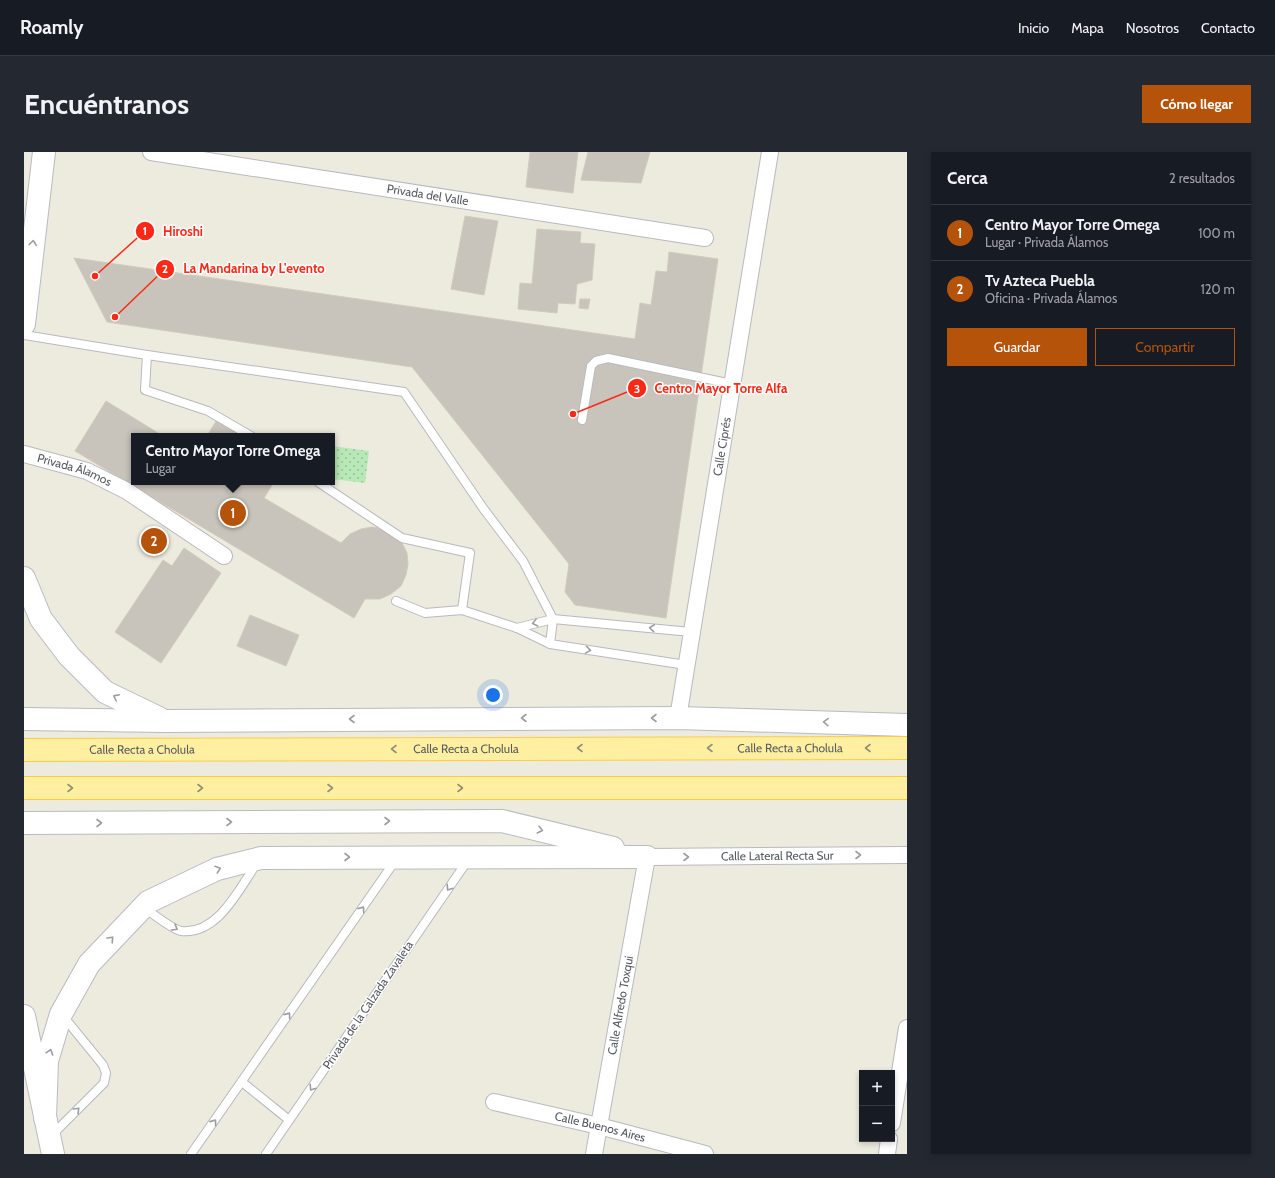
<!DOCTYPE html>
<html lang="es">
<head>
<meta charset="utf-8">
<style>
  body { margin:0; font-family:Cabin,sans-serif; background:#242831; color:#f1f3f6 }
  .controls { position:absolute; right:12px; bottom:12px; display:grid; overflow:hidden; border-radius:0px; box-shadow:0 2px 6px #0003 }
  .controls button { width:36px; height:36px; display:grid; place-items:center; padding:0; border:0; border-bottom:1px solid #363941; background:#171b24; color:#f1f3f6; font:20px sans-serif }
  .you { position:absolute; left:469px; top:543px; width:14px; height:14px; margin:-10px; border:3px solid #fff; border-radius:50%; background:#1a73e8; box-shadow:0 0 0 6px #1a73e833 }
  .badge { display:grid; place-items:center; width:26px; height:26px; border-radius:50%; background:#b45309; color:#fff; font-size:13px; font-weight:700 }
  .pin { position:absolute; translate:-50% -50%; border:2px solid #fff; box-shadow:0 1px 4px #0006 }
  .popup { position:absolute; left:107px; top:281px; width:204px; height:52px; box-sizing:border-box; display:grid; place-content:center; border-radius:0px; background:#171b24; filter:drop-shadow(0 1px 3px #0005); font-size:13px; white-space:nowrap; color:#9ea1a6 }
  .popup b { font-size:15px; color:#f1f3f6 }
  .popup::after { content:''; position:absolute; left:50%; top:100%; margin-left:-8px; border:8px solid transparent; border-top-color:#171b24 }
  .list { margin:0; padding:0; list-style:none }
  h2 { display:flex; justify-content:space-between; align-items:center; height:52px; margin:0; padding:0 16px; font-size:17px }
  h2 small { font-size:13px; font-weight:400; color:#9ea1a6 }
  .list li { display:grid; grid-template-columns:26px 1fr auto; gap:12px; align-items:center; box-sizing:border-box; height:56px; padding:0 16px; border-top:1px solid #363941 }
  .list b { display:block; font-size:15px; white-space:nowrap }
  .list p { margin:0; font-size:13px; white-space:nowrap; color:#9ea1a6 }
  .list em { font-size:13px; font-style:normal; color:#9ea1a6 }
  .actions { display:flex; gap:8px; padding:12px 16px }
  .actions a { flex:1; padding:9px 0; border:1px solid #b45309; border-radius:0px; text-align:center; font-size:14px; color:#b45309 }
  .actions .main { background:#b45309; color:#fff }
  .map { position:relative; flex:none; width:883px; height:1002px; overflow:hidden; border-radius:0px }
  header { display:flex; align-items:center; gap:24px; box-sizing:border-box; height:56px; padding:0 20px; background:#171b24; border-bottom:1px solid #363941 }
  header strong { font-size:19px }
  nav { display:flex; gap:22px; margin-inline-start:auto; font-size:14px }
  .intro { display:flex; align-items:center; justify-content:space-between; box-sizing:border-box; height:96px; padding:0 24px }
  h1 { margin:0; font-size:28px }
  .button { padding:10px 18px; border-radius:0px; background:#b45309; color:#fff; font-size:14px; font-weight:700 }
  main { display:flex; gap:24px; padding:0 24px }
  aside { flex:1; background:#171b24; border-radius:0px; box-shadow:0 2px 6px #0003 }
  .map>svg:first-child { display:block }
</style>
</head>
<body>
<header>
<strong>Roamly</strong>
<nav><a>Inicio</a><a>Mapa</a><a>Nosotros</a><a>Contacto</a></nav>
</header>
<div class="intro"><h1>Encuéntranos</h1><a class="button">Cómo llegar</a></div>
<main>
<div class="map">
<svg width="883" height="1002" viewBox="0 0 883 1002">
  <defs>
    <pattern id="grass-dots" width="8" height="8" patternUnits="userSpaceOnUse"><rect width="8" height="8" fill="#b7e8b7"/><path d="M2 2h.1M6 6h.1" fill="none" stroke="#98bf98" stroke-width="1.8" stroke-linecap="round"/></pattern>
  </defs>
  <rect width="100%" height="100%" fill="#edeade"/>
  <polygon fill="url(#grass-dots)" points="308,294 345,299 341,331 308,327"/>
  <g fill="#c8c4bb" stroke="#d2cbbc">
    <polygon points="506,0 554,0 549,41 502,35"/>
    <polygon points="564,0 626,0 617,31 557,28"/>
    <polygon points="441,64 474,69 460,143 427,137"/>
    <polygon points="513,77 557,80 556,91 571,92 568,128 553,132 551,152 534,151 533,161 494,157 496,131 508,132"/>
    <polygon points="645,100 694,107 642,466 551,453 541,440 545,412 388,215 83,170 50,106 611,187 616,151 627,153 632,119 643,120"/>
    <polygon points="556,147 566,147 564,157 555,156"/>
    <polygon points="82,249 139,284 110,284 110,330 250,330 240,346 317,391 326,382 337,377 348,375 359,377 370,382 378,391 383,401 384,412 382,423 377,434 367,442 356,447 341,447 330,466 51,299"/>
    <polygon points="194,266 224,284 183,284"/>
    <polygon points="160,396 197,421 137,511 91,480 139,408 148,414"/>
    <polygon points="226,463 275,483 262,514 213,494"/>
  </g>
  <g fill="none" stroke-linecap="round" stroke-linejoin="round">
    <defs>
      <g id="lane">
        <polyline points="0,183 123,203 380,240 459,356 499,409 529,467 526,492"/>
        <polyline points="123,203 121,238 184,259 227,284"/>
        <polyline points="558,268 567,214 572,209 584,206 708,232"/>
        <polyline points="294,330 378,386 446,401 438,458"/>
        <polyline points="372,449 401,461 438,458 493,476 526,492 662,513"/>
        <polyline points="493,476 529,467 667,480"/>
        <path d="M120 756C128 761 149 778 157 779 194 783 215 737 233 711"/>
        <polyline points="218,930 265,968"/>
        <polyline points="28,983 80,931 82,921 79,913 39,864"/>
        <polyline points="167,1002 371,709"/>
        <polyline points="242,1002 444,708"/>
      </g>
      <g id="street">
        <path id="s1" d="M127 0 681 86"/>
        <path id="s2" d="M0 302 63 319 103 339 200 404"/>
        <path id="s3" d="M654 566 746 0"/>
        <path id="s4" d="M470 950 575 974 681 1002"/>
        <polyline points="868,971 883,876"/>
        <path id="s5" d="M570 1002 623 705 883 703"/>
        <polyline points="863,1002 865,987"/>
      </g>
      <g id="secondary">
        <polyline points="0,172 20,0"/>
        <polyline points="0,426 17,467 45,504 81,540 135,566"/>
        <polyline points="0,567 140,569 654,566 883,573"/>
        <polyline points="0,671 478,669 589,696"/>
        <polyline points="0,864 29,1002"/>
        <polyline points="21,966 23,909 37,862 65,812 124,750 193,717 237,706 623,705"/>
      </g>
      <g id="primary">
        <path id="s6" d="M0 598 883 596"/>
        <polyline points="0,636 883,636"/>
      </g>
    </defs>
    <use href="#lane" stroke="#b7babf" stroke-width="10"/>
    <use href="#street" stroke="#b7babf" stroke-width="18"/>
    <use href="#secondary" stroke="#b7bcc2" stroke-width="24"/>
    <use href="#primary" stroke="#ffcb45" stroke-width="24"/>
    <use href="#lane" stroke="#fff" stroke-width="8"/>
    <use href="#street" stroke="#fff" stroke-width="16"/>
    <use href="#secondary" stroke="#fff" stroke-width="22"/>
    <use href="#primary" stroke="#fff0a1" stroke-width="22"/>
  </g>
  <defs><path id="oneway-chevron" d="M-2-3.5L2.5 0L-2 3.5" fill="none" stroke-width="1.6" stroke-linecap="round" stroke-linejoin="round"/></defs>
  <g stroke="#9b9da0">
    <use href="#oneway-chevron" transform="translate(9 91) rotate(-83)"/>
    <use href="#oneway-chevron" transform="translate(511 471) rotate(166)"/>
    <use href="#oneway-chevron" transform="translate(628 476) rotate(-174)"/>
    <use href="#oneway-chevron" transform="translate(564 498) rotate(9)"/>
    <use href="#oneway-chevron" transform="translate(92 545) rotate(-154)"/>
    <use href="#oneway-chevron" transform="translate(500 566) rotate(180)"/>
    <use href="#oneway-chevron" transform="translate(630 566) rotate(180)"/>
    <use href="#oneway-chevron" transform="translate(328 567) rotate(180)"/>
    <use href="#oneway-chevron" transform="translate(802 570) rotate(-178)"/>
    <use href="#oneway-chevron" transform="translate(363 669)"/>
    <use href="#oneway-chevron" transform="translate(205 670)"/>
    <use href="#oneway-chevron" transform="translate(75 671)"/>
    <use href="#oneway-chevron" transform="translate(516 678) rotate(14)"/>
    <use href="#oneway-chevron" transform="translate(834 703)"/>
    <use href="#oneway-chevron" transform="translate(323 705)"/>
    <use href="#oneway-chevron" transform="translate(662 705)"/>
    <use href="#oneway-chevron" transform="translate(194 717) rotate(-19)"/>
    <use href="#oneway-chevron" transform="translate(425 736) rotate(124)"/>
    <use href="#oneway-chevron" transform="translate(338 757) rotate(-55)"/>
    <use href="#oneway-chevron" transform="translate(151 776) rotate(30)"/>
    <use href="#oneway-chevron" transform="translate(87 787) rotate(-47)"/>
    <use href="#oneway-chevron" transform="translate(264 863) rotate(-55)"/>
    <use href="#oneway-chevron" transform="translate(26 900) rotate(-73)"/>
    <use href="#oneway-chevron" transform="translate(288 936) rotate(124)"/>
    <use href="#oneway-chevron" transform="translate(53 958) rotate(-45)"/>
    <use href="#oneway-chevron" transform="translate(190 970) rotate(-55)"/>
  </g>
  <g stroke="#929077">
    <use href="#oneway-chevron" transform="translate(556 596) rotate(180)"/>
    <use href="#oneway-chevron" transform="translate(686 596) rotate(180)"/>
    <use href="#oneway-chevron" transform="translate(844 596) rotate(180)"/>
    <use href="#oneway-chevron" transform="translate(370 597) rotate(180)"/>
    <use href="#oneway-chevron" transform="translate(46 636)"/>
    <use href="#oneway-chevron" transform="translate(176 636)"/>
    <use href="#oneway-chevron" transform="translate(306 636)"/>
    <use href="#oneway-chevron" transform="translate(436 636)"/>
  </g>
  <g text-anchor="middle" stroke-width="3" stroke-linejoin="round" paint-order="stroke">
    <g font-size="12" fill="#585c61" stroke="#fff">
      <text dy="4" stroke="none"><textPath href="#s1" startOffset="280">Privada del Valle</textPath></text>
      <text dy="4" stroke="none"><textPath href="#s3" startOffset="275">Calle Ciprés</textPath></text>
      <text dy="4" stroke="none"><textPath href="#s2" startOffset="53">Privada Álamos</textPath></text>
      <text dy="4" stroke="none"><textPath href="#s6" startOffset="766">Calle Recta a Cholula</textPath></text>
      <text dy="4" stroke="none"><textPath href="#s6" startOffset="442">Calle Recta a Cholula</textPath></text>
      <text dy="4" stroke="none"><textPath href="#s6" startOffset="118">Calle Recta a Cholula</textPath></text>
      <text dy="4" stroke="none"><textPath href="#s5" startOffset="432">Calle Lateral Recta Sur</textPath></text>
      <text transform="translate(344 853) rotate(-56)" y="4">Privada de la Calzada Zavaleta</text>
      <text dy="4" stroke="none"><textPath href="#s5" startOffset="151">Calle Alfredo Toxqui</textPath></text>
      <text dy="4" stroke="none"><textPath href="#s4" startOffset="109">Calle Buenos Aires</textPath></text>
    </g>
  </g>
  <path fill="none" stroke="#fb2916" stroke-width="1.5" d="M71 124L121 79M91 165L141 117M549 262L613 236"/>
  <g fill="#fb2916" stroke="#fff" stroke-width="1.5">
    <circle cx="71" cy="124" r="4"/>
    <circle cx="91" cy="165" r="4"/>
    <circle cx="549" cy="262" r="4"/>
    <circle cx="121" cy="79" r="10"/>
    <circle cx="141" cy="117" r="10"/>
    <circle cx="613" cy="236" r="10"/>
  </g>
  <g font-size="12" text-anchor="middle" font-weight="bold" fill="#fff">
    <text x="121" y="83">1</text>
    <text x="141" y="121">2</text>
    <text x="613" y="241">3</text>
  </g>
  <g font-size="13" text-anchor="middle" font-weight="bold" fill="#fb2916" stroke="#fff" stroke-width="3" stroke-linejoin="round" paint-order="stroke">
    <text x="159" y="84">Hiroshi</text>
    <text x="230" y="121">La Mandarina by L'evento</text>
    <text x="697" y="241">Centro Mayor Torre Alfa</text>
  </g>
</svg>
<div class="controls">
<button>+</button>
<button>−</button>
</div>
<div class="you"></div>
<div class="pin badge" style="left:209px;top:361px">1</div>
<div class="popup"><b>Centro Mayor Torre Omega</b>Lugar</div>
<div class="pin badge" style="left:130px;top:389px">2</div>
</div>
<aside>
<h2>Cerca<small>2 resultados</small></h2>
<ul class="list">
<li><span class="badge">1</span><div><b>Centro Mayor Torre Omega</b><p>Lugar · Privada Álamos</p></div><em>100 m</em></li>
<li><span class="badge">2</span><div><b>Tv Azteca Puebla</b><p>Oficina · Privada Álamos</p></div><em>120 m</em></li>
</ul>
<div class="actions"><a class="main">Guardar</a><a>Compartir</a></div>
</aside>
</main>
</body>
</html>
